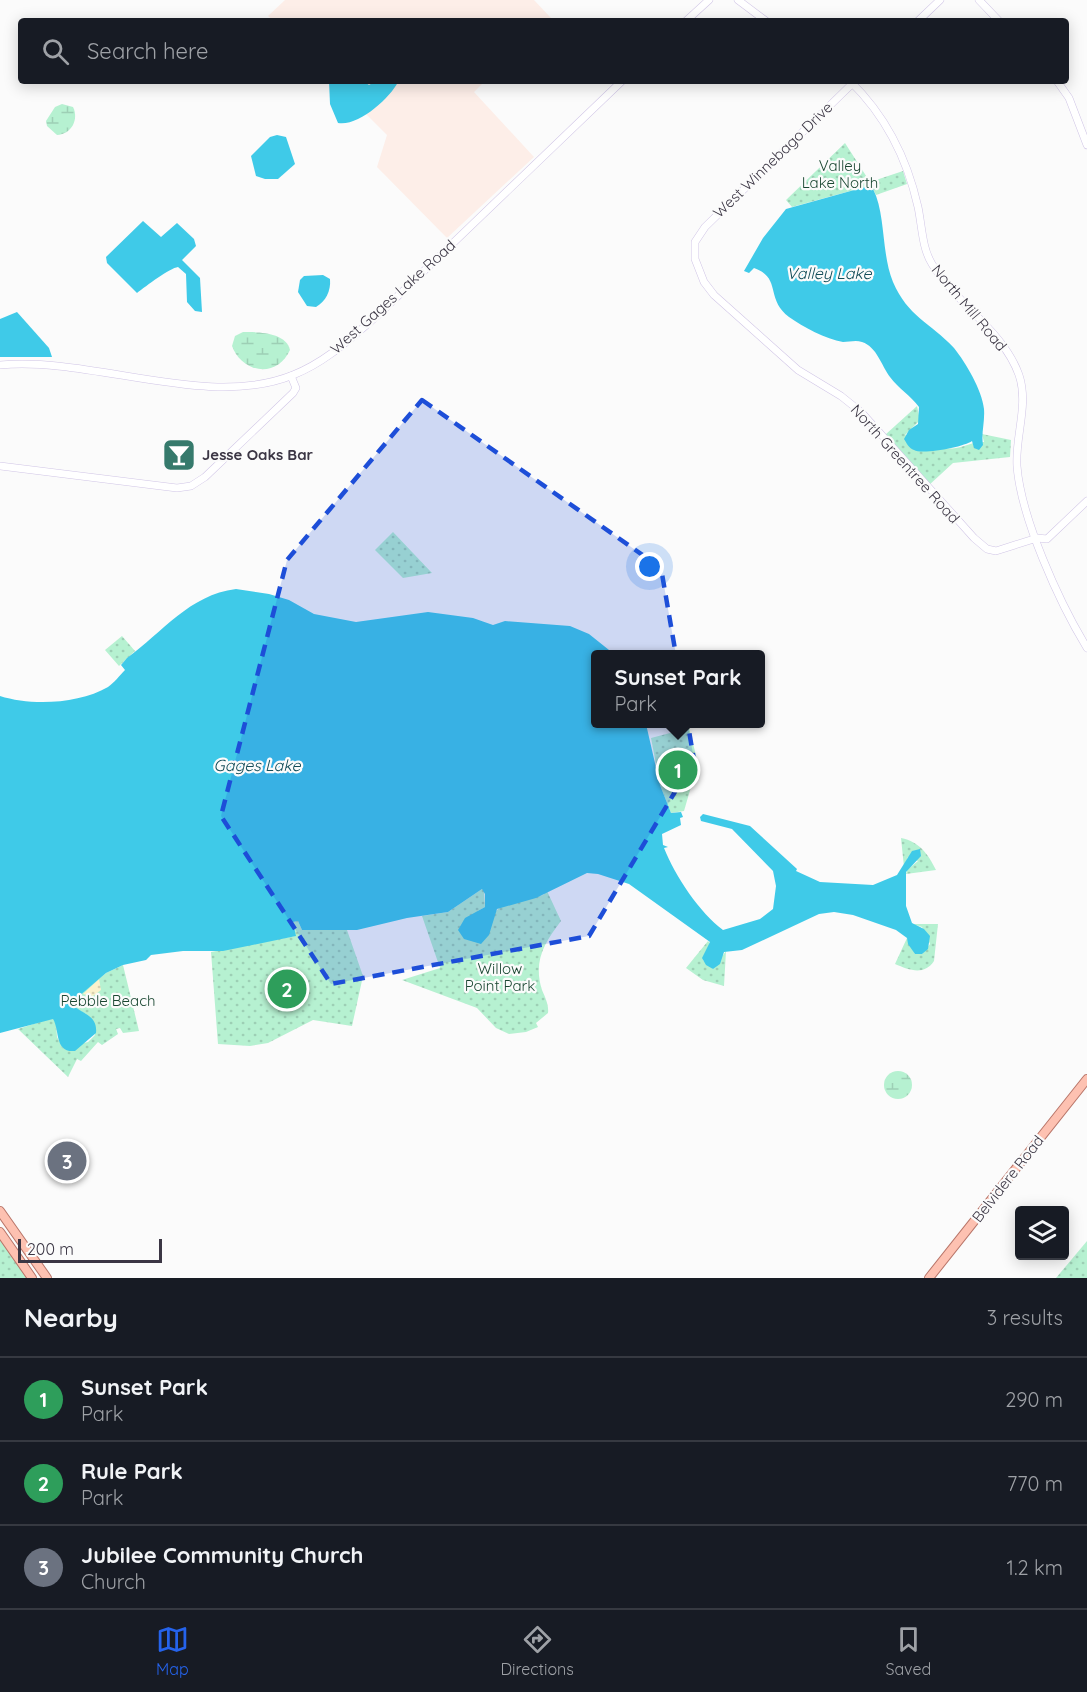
<!DOCTYPE html>
<html lang="en">
<head>
<meta charset="utf-8">
<style>
  body { margin:0; font-family:Quicksand,sans-serif; background:#20242c; color:#f1f3f6 }
  .controls { position:absolute; right:18px; bottom:18px; display:grid; overflow:hidden; border-radius:6px; box-shadow:0 3px 15px #0003 }
  .controls button { width:54px; height:54px; display:grid; place-items:center; padding:0; border:0; border-bottom:2px solid #363941; background:#171b24; color:#f1f3f6; font:30px sans-serif }
  .scale { position:absolute; left:18px; bottom:15px; width:144px; box-sizing:border-box; padding-left:6px; border:3px solid #3b3644; border-top:0; font-size:16px; line-height:21px; white-space:nowrap; color:#3b3644; -webkit-text-stroke:4px #fbfbfb; paint-order:stroke }
  .you { position:absolute; left:650px; top:567px; width:21px; height:21px; margin:-15px; border:4px solid #fff; border-radius:50%; background:#1a73e8; box-shadow:0 0 0 9px #1a73e833 }
  .badge { display:grid; place-items:center; width:39px; height:39px; border-radius:50%; background:#2563eb; color:#fff; font-size:20px; font-weight:700 }
  .pin { position:absolute; translate:-50% -50%; border:3px solid #fff; box-shadow:0 2px 6px #0006 }
  .popup { position:absolute; left:591px; top:650px; width:174px; height:78px; box-sizing:border-box; display:grid; place-content:center; border-radius:6px; background:#171b24; filter:drop-shadow(0 2px 4px #0005); font-size:20px; white-space:nowrap; color:#9ea1a6 }
  .popup b { font-size:22px; color:#f1f3f6 }
  .popup::after { content:''; position:absolute; left:50%; top:100%; margin-left:-12px; border:12px solid transparent; border-top-color:#171b24 }
  .list { margin:0; padding:0; list-style:none }
  h2 { display:flex; justify-content:space-between; align-items:center; height:78px; margin:0; padding:0 24px; font-size:26px }
  h2 small { font-size:20px; font-weight:400; color:#9ea1a6 }
  .list li { display:grid; grid-template-columns:39px 1fr auto; gap:18px; align-items:center; box-sizing:border-box; height:84px; padding:0 24px; border-top:2px solid #363941 }
  .list b { display:block; font-size:22px; white-space:nowrap }
  .list p { margin:0; font-size:20px; white-space:nowrap; color:#9ea1a6 }
  .list em { font-size:20px; font-style:normal; color:#9ea1a6 }
  .icon { flex:none; width:33px; height:33px; fill:none; stroke:currentColor; stroke-width:2; stroke-linecap:round; stroke-linejoin:round }
  .map { position:relative; flex:none; width:1087px; height:1278px; overflow:hidden }
  .search { position:absolute; background:#171b24; box-shadow:0 3px 15px #0003; left:18px; right:18px; top:18px; height:66px; display:flex; align-items:center; gap:15px; box-sizing:border-box; padding:0 21px; border-radius:6px; color:#9ea1a6; font-size:22px }
  .sheet { height:330px; background:#171b24 }
  nav { display:flex; justify-content:space-around; align-items:center; box-sizing:border-box; height:84px; border-top:2px solid #363941; background:#171b24; font-size:16px; color:#9ea1a6 }
  nav a { display:grid; justify-items:center; gap:3px }
  nav .on { color:#2563eb }
  .map>svg:first-child { display:block }
</style>
</head>
<body>
<div class="map">
<svg width="1087" height="1278" viewBox="0 0 1087 1278">
  <defs>
    <pattern id="grass-dots" width="8" height="8" patternUnits="userSpaceOnUse" patternTransform="scale(1.5)"><rect width="8" height="8" fill="#b6f1d1"/><path d="M2 2h.1M6 6h.1" fill="none" stroke="#9dcfb5" stroke-width="1.8" stroke-linecap="round"/></pattern>
    <pattern id="wetland-marsh" width="20" height="14" patternUnits="userSpaceOnUse" patternTransform="scale(1.5)"><rect width="20" height="14" fill="#b6f1d1"/><path d="M1 5h8M5 5V1M11 12h8M15 12V8" fill="none" stroke="#9dcfb5"/></pattern>
    <pattern id="sand-dots" width="8" height="8" patternUnits="userSpaceOnUse" patternTransform="scale(1.5)"><rect width="8" height="8" fill="#fcf2cc"/><path d="M2 2h.1M6 6h.1" fill="none" stroke="#d9d0b0" stroke-width="1.8" stroke-linecap="round"/></pattern>
  </defs>
  <rect width="100%" height="100%" fill="#fbfbfb"/>
  <g fill="#fdeee8">
    <polygon points="285,0 534,0 551,18 548,21 274,21 268,16"/>
    <polygon points="333,81 485,81 474,92 534,157 447,238 377,167 387,135"/>
  </g>
  <g fill="url(#grass-dots)">
    <polygon points="845,143 870,182 903,171 907,184 876,195 873,189 865,187 792,207 786,200"/>
    <path d="M917 406 920 420 905 435C922 442 938 451 956 448 967 446 972 442 984 442L982 434 1011 440 1010 457 953 463 928 486 885 435Z"/>
    <polygon points="393,532 432,573 403,578 375,550"/>
    <polygon points="122,636 135,651 119,666 105,650"/>
    <polygon points="689,728 699,767 698,774 695,773 684,811 671,813 660,785 651,738"/>
    <path d="M901 838C920 842 928 854 936 870L906 874 907 870 918 861 908 857 904 867Z"/>
    <path d="M482 889 484 890 485 907 478 911H496L501 906 543 895 547 891 561 921C544 943 533 962 542 990 545 997 549 1005 548 1013L536 1023 538 1027 526 1032 509 1034 496 1028 477 1008 402 980 440 968 422 916 448 912Z"/>
    <polygon points="298,921 302,930 347,930 363,976 352,1026 313,1020 268,1043 250,1046 218,1044 211,952 295,936 293,922"/>
    <path d="M912 924H938L934 961C924 976 909 970 895 964L907 938 915 954H922L930 944 922 927Z"/>
    <polygon points="708,941 710,943 703,960 713,969 726,951 724,986 703,980 686,968"/>
    <polygon points="123,965 139,1031 123,1033 120,1028 116,1029 118,1034 102,1045 98,1042 81,1061 77,1059 68,1077 18,1029 52,1018 56,1021 57,1037 63,1048 88,1042 95,1035 86,1014 71,1006 71,1002 106,973"/>
    <polygon points="0,1236 27,1278 0,1278"/>
    <polygon points="1087,1241 1087,1278 1056,1278"/>
  </g>
  <g fill="url(#wetland-marsh)">
    <path d="M62 104 73 107C79 119 72 134 57 135L47 126 46 121 55 107Z"/>
    <path d="M243 332C258 332 286 332 290 350 277 379 242 373 232 346L235 336Z"/>
    <circle cx="898" cy="1085" r="14"/>
  </g>
  <polygon fill="url(#sand-dots)" points="99,979 101,990 93,996 83,994"/>
  <g fill="#3fcae8">
    <path d="M329 81H363L369 85 376 81 398 82C390 98 358 127 338 123L330 104Z"/>
    <polygon points="277,135 286,137 295,164 278,179 265,179 256,176 251,156 270,137"/>
    <path d="M865 187 873 189C886 214 881 253 893 282 908 317 930 322 954 348 966 363 982 390 984 409 985 422 981 433 983 445L979 450 974 448 972 441C964 447 922 455 914 450 909 448 907 444 904 439L909 430 918 424 919 407C911 396 898 388 890 377 881 365 877 347 862 342 856 340 849 342 843 342 826 339 803 327 789 317 765 299 782 278 754 268L749 273 744 271 763 238 786 209Z"/>
    <path d="M143 221 161 237 177 223 194 239 196 246 182 260 200 278 202 312 195 311 187 302 186 274 178 267C170 268 146 286 137 293L107 263 106 257Z"/>
    <path d="M323 275 330 279C331 291 326 301 316 307L307 306 298 292 300 280 304 276Z"/>
    <polygon points="17,312 49,348 52,357 0,357 0,319"/>
    <path d="M236 589 269 594 289 600 314 614 356 622 428 612 473 618 493 625 505 621 570 626 589 634 614 654H596V724H646L660 785 671 813 681 812 683 817 680 818 681 825 662 834 663 845 668 847 664 848C675 876 700 913 723 930L760 919 773 909 776 886 773 871 732 829 701 821 700 817 703 814 750 826 797 869 796 871 820 882 873 885 897 875 912 851 920 849 921 856 906 872V906L912 923 924 929 930 936 928 949 922 954H915L908 944 907 938 896 930 853 915 834 912 819 914 742 950 724 952 720 964 713 969 706 965 702 958 710 942 629 884 598 874 587 873 536 898 497 909 489 935 481 944 464 939 458 930 465 918 485 907V894L482 889 448 912 407 918 357 930H302L298 921 293 922 296 936 223 951H183L151 955 146 960 123 965 106 973 71 1003C80 1014 98 1014 96 1033L75 1051C54 1053 60 1030 53 1019L0 1033V696C31 706 79 704 108 687 114 683 120 675 125 670L121 665 127 658C163 632 189 595 236 589Z"/>
  </g>
  <g fill="none" stroke-linecap="round" stroke-linejoin="round">
    <defs>
      <g id="tertiary">
        <polyline points="738,0 766,21"/>
        <polyline points="979,0 999,21"/>
        <polyline points="686,21 709,0"/>
        <polyline points="918,21 940,0"/>
        <path d="M850 81C886 116 907 158 918 207 922 226 922 248 932 264 956 304 1003 330 1019 375 1029 405 1015 436 1017 466 1021 518 1059 602 1087 648"/>
        <polyline points="855,81 705,227 695,242 695,259 704,282 714,295 798,370 841,396 861,412 974,538 987,549 996,551 1037,538 1047,539 1087,501"/>
        <polyline points="1057,81 1069,98 1087,145"/>
        <path d="M0 365C93 356 207 410 293 375 326 362 351 338 378 315L622 81"/>
        <polyline points="0,466 177,488 191,486 205,477 293,393 296,388 291,376"/>
      </g>
      <g id="primary">
        <polyline points="0,1211 47,1278"/>
        <polyline points="0,1232 32,1278"/>
        <polyline points="929,1278 1087,1079"/>
      </g>
    </defs>
    <use href="#tertiary" stroke="#d0c5e6" stroke-width="8"/>
    <use href="#primary" stroke="#b87569" stroke-width="10"/>
    <use href="#tertiary" stroke="#fff" stroke-width="7"/>
    <use href="#primary" stroke="#fdc1b1" stroke-width="8"/>
  </g>
  <path fill="#1d4ed8" fill-opacity="0.2" stroke="#1d4ed8" stroke-width="4.5" stroke-dasharray="12 8" stroke-linejoin="round" d="M422 400 661 568 694 760 589 936 331 984 221 816 287 560Z"/>
  <defs>
    <symbol id="bar-square" viewBox="-11 -11 22 22"><rect x="-9" y="-9" width="18" height="18" rx="4" fill="#367a6c" stroke="#fbfbfb"/><path d="M-6-5H6L.8 .8V4.5H3.5V6h-7V4.5H-.8V.8Z" fill="#fff"/></symbol>
  </defs>
  <g fill-rule="evenodd">
    <use href="#bar-square" x="160" y="436" width="38" height="38"/>
  </g>
  <g text-anchor="middle" stroke-width="4.5" stroke-linejoin="round" paint-order="stroke">
    <g font-size="15" fill="#3b3644" stroke="#fbfbfb">
      <text transform="translate(773 160) rotate(-44)" y="5">West Winnebago Drive</text>
      <text transform="translate(393 297) rotate(-42)" y="5">West Gages Lake Road</text>
      <text transform="translate(969 308) rotate(50)" y="5">North Mill Road</text>
      <text transform="translate(905 464) rotate(48)" y="5">North Greentree Road</text>
      <text transform="translate(1008 1179) rotate(-52)" y="5">Belvidere Road</text>
    </g>
    <g font-size="15" fill="#1a4732" stroke="#fbfbfb">
      <text x="840" y="171">Valley<tspan x="840" dy="17">Lake North</tspan></text>
      <text x="500" y="974">Willow<tspan x="500" dy="17">Point Park</tspan></text>
      <text x="108" y="1006">Pebble Beach</text>
    </g>
    <g font-size="15" font-weight="bold" fill="#3b3644" stroke="#fbfbfb" text-anchor="start">
      <text x="202" y="460">Jesse Oaks Bar</text>
    </g>
    <g font-size="16" font-style="italic" fill="#134d59" stroke="#fbfbfb">
      <text x="829" y="279">Valley Lake</text>
      <text x="257" y="771">Gages Lake</text>
    </g>
  </g>
</svg>
<div class="controls">
<button><svg class="icon" aria-label="layers" viewBox="0 0 24 24"><path d="M12 4l9 5-9 5-9-5zM3 14l9 5 9-5"/></svg></button>
</div>
<div class="scale">200 m</div>
<div class="you"></div>
<div class="pin badge" style="left:678px;top:770px;background:#2e9e5b">1</div>
<div class="popup"><b>Sunset Park</b>Park</div>
<div class="pin badge" style="left:287px;top:989px;background:#2e9e5b">2</div>
<div class="pin badge" style="left:67px;top:1161px;background:#6b7280">3</div>
<div class="search"><svg class="icon" aria-label="search" viewBox="0 0 24 24"><circle cx="10" cy="10" r="6"/><path d="M15 15l6 6"/></svg>Search here</div>
</div>
<section class="sheet">
<h2>Nearby<small>3 results</small></h2>
<ul class="list">
<li><span class="badge" style="background:#2e9e5b">1</span><div><b>Sunset Park</b><p>Park</p></div><em>290 m</em></li>
<li><span class="badge" style="background:#2e9e5b">2</span><div><b>Rule Park</b><p>Park</p></div><em>770 m</em></li>
<li><span class="badge" style="background:#6b7280">3</span><div><b>Jubilee Community Church</b><p>Church</p></div><em>1.2 km</em></li>
</ul>
</section>
<nav>
<a class="on"><svg class="icon" aria-label="map" viewBox="0 0 24 24"><path d="M3 6l6-2 6 2 6-2v14l-6 2-6-2-6 2zM9 4v14M15 6v14"/></svg>Map</a>
<a><svg class="icon" aria-label="directions" viewBox="0 0 24 24"><path d="M12 3l9 9-9 9-9-9zM9 14v-3h6M13 9l2 2-2 2"/></svg>Directions</a>
<a><svg class="icon" aria-label="saved" viewBox="0 0 24 24"><path d="M7 4h10v16l-5-4-5 4z"/></svg>Saved</a>
</nav>
</body>
</html>
